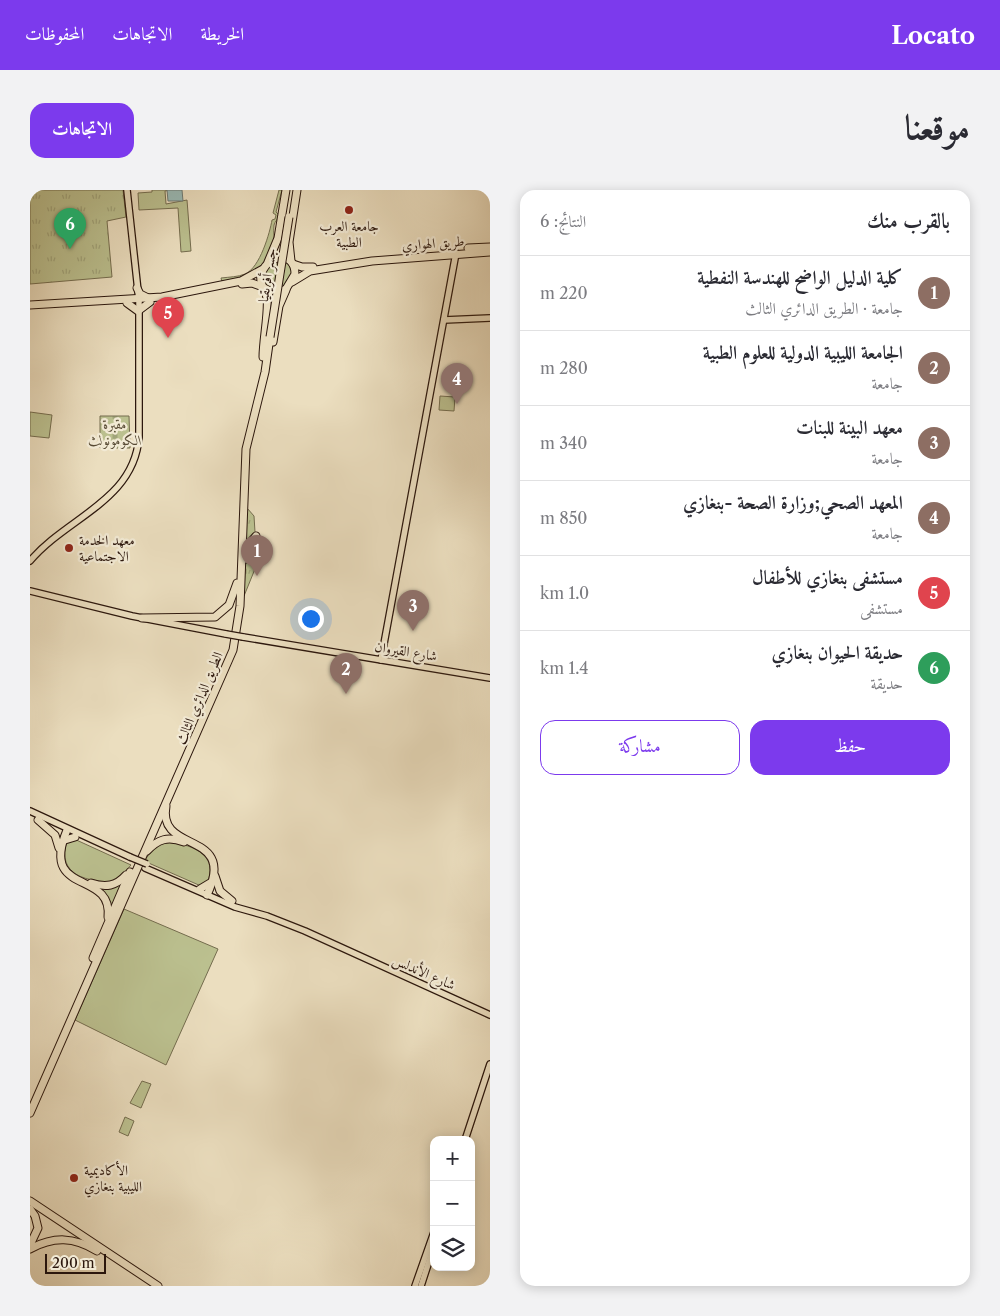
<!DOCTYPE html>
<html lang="ar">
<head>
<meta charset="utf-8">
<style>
  body { margin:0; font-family:"Libre Caslon Text",Amiri,serif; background:#f2f2f3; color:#2b2b33; direction:rtl }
  .controls { position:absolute; right:15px; bottom:15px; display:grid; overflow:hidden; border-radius:10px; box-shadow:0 2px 12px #0003 }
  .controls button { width:45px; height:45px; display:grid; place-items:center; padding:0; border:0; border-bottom:1px solid #e1e1e2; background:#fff; color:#2b2b33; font:25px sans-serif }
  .scale { position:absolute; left:15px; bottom:12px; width:61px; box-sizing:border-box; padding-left:5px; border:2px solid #2c170d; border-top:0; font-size:14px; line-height:18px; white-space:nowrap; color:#2c170d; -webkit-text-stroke:4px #f2ead5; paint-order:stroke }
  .you { position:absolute; left:280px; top:428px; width:18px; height:18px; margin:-12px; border:4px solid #fff; border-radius:50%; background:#1a73e8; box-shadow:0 0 0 8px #1a73e833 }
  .badge { display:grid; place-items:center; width:32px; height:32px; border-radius:50%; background:#7c3aed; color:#fff; font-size:16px; font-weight:700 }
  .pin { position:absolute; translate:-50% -41px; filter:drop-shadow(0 1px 2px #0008) }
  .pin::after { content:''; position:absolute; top:26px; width:18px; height:15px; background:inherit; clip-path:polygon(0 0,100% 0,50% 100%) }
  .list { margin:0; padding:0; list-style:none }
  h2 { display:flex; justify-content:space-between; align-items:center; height:65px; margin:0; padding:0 20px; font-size:21px }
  h2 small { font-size:16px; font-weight:400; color:#7c7c81 }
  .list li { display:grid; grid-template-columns:32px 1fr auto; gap:15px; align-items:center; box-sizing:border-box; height:75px; padding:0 20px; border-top:1px solid #e1e1e2 }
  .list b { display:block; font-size:19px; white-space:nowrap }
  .list p { margin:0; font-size:16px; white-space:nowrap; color:#7c7c81 }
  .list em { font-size:16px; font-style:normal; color:#7c7c81 }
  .actions { display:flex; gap:10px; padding:15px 20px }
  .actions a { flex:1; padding:11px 0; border:1px solid #7c3aed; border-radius:15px; text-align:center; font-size:18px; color:#7c3aed }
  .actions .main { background:#7c3aed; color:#fff }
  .icon { flex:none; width:28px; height:28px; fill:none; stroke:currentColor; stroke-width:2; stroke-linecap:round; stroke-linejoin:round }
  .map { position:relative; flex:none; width:460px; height:1096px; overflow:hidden; direction:ltr; border-radius:15px }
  header { display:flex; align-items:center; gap:30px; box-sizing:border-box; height:70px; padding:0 25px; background:#7c3aed; color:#fff }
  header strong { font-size:24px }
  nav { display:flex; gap:28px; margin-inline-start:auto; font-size:18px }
  .intro { display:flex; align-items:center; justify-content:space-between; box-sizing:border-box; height:120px; padding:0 30px }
  h1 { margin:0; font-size:35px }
  .button { padding:12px 22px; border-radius:15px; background:#7c3aed; color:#fff; font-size:18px; font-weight:700 }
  main { display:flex; gap:30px; padding:0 30px }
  aside { flex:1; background:#fff; border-radius:15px; box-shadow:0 2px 12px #0003 }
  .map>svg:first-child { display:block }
</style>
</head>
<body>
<header>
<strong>Locato</strong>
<nav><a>الخريطة</a><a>الاتجاهات</a><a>المحفوظات</a></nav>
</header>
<div class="intro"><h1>موقعنا</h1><a class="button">الاتجاهات</a></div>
<main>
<aside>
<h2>بالقرب منك<small>النتائج: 6</small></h2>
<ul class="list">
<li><span class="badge" style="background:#8d6e63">1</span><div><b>كلية الدليل الواضح للهندسة النفطية</b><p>جامعة · الطريق الدائري الثالث</p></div><em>220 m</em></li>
<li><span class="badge" style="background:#8d6e63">2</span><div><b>الجامعة الليبية الدولية للعلوم الطبية</b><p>جامعة</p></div><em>280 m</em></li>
<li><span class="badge" style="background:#8d6e63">3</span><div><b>معهد البينة للبنات</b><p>جامعة</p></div><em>340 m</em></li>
<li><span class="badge" style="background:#8d6e63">4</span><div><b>المعهد الصحي;وزارة الصحة -بنغازي</b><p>جامعة</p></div><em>850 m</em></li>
<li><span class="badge" style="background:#e0444e">5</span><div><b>مستشفى بنغازي للأطفال</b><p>مستشفى</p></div><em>1.0 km</em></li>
<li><span class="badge" style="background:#2e9e5b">6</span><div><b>حديقة الحيوان بنغازي</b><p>حديقة</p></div><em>1.4 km</em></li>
</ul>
<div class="actions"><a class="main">حفظ</a><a>مشاركة</a></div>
</aside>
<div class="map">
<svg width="460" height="1096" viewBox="0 0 460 1096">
  <defs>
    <pattern id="cemetery-stones" width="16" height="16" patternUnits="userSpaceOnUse" patternTransform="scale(1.25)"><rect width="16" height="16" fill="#bbc08f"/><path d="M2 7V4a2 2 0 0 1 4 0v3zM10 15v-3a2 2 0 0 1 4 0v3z" fill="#a1a47a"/></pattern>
    <pattern id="park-tufts" width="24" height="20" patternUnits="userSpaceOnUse" patternTransform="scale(1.25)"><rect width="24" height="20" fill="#bbc08f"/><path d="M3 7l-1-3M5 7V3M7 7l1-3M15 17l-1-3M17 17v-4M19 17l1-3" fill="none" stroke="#a1a47a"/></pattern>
  </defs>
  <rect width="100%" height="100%" fill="#ebdebf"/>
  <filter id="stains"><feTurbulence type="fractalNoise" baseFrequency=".004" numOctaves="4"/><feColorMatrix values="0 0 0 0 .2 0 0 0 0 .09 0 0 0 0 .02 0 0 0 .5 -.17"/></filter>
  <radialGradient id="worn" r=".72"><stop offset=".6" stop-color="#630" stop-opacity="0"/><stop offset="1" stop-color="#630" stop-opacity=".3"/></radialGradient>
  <g fill="#bbc08f" stroke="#746c4e">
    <polygon points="122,0 141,0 135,1 136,14 157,10 161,61 151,62 148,18 109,20 108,3 122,2"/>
    <path d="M249 0H252L246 22 249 25C248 30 245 31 244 35 243 42 245 49 243 55 239 81 214 87 192 92L191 88C199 87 208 87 215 84 230 78 240 42 242 30L245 29 246 25 243 23Z"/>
    <polygon points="256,70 264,82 253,98 246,101 237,97 234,91 234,84 245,71"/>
    <polygon points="410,206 425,207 424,221 409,220"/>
    <polygon points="0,222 22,225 19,248 0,246"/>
    <path d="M42 648 101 675 86 692C58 692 26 686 37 651Z"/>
    <path d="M129 652C152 652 189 659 178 691L171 696 114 671Z"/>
    <polygon points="95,689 80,722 67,697"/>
    <polygon points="94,719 188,759 136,875 45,830"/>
    <polygon points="112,891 121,894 111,918 100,913"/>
    <polygon points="95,927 104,931 98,946 89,942"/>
  </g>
  <polygon fill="url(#cemetery-stones)" stroke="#746c4e" points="70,226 99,226 100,258 70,258"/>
  <g fill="url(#park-tufts)" stroke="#746c4e">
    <polygon points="0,0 93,0 96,27 77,31 82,87 0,94"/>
    <polygon points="217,318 224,326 227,374 214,406"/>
  </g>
  <polygon fill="#99bbb8" stroke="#6d7974" points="137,0 152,0 153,11 138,11"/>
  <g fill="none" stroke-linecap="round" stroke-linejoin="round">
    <defs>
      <g id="major">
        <polyline points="414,130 460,128"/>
        <path d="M0 371C37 327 104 311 109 247V110L97 0"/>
        <polyline points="0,401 102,426 196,444"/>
        <polyline points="213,447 460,488"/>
        <polyline points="351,470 426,63"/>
        <polyline points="0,621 100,667"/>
        <polyline points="115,678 205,717 237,726 275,741 460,825"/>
        <polyline points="435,950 460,874"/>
        <polyline points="385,1096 404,1042"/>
        <polyline points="391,1096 404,1056"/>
      </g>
      <g id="highway">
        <polyline points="438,58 460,57"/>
        <polyline points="261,71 259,52 267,0"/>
        <polyline points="238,72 248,48 256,0"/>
        <polyline points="263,74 272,77 283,77"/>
        <polyline points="262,92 280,81 342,71 460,62"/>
        <polyline points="212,94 222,93 233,97"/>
        <polyline points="107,98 110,104 118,108"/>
        <polyline points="97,113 108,121 120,112"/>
        <polyline points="0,115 132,107 211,91 233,79"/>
        <polyline points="243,152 249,116 256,100"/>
        <path d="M233 167C233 150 239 121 237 108 236 100 229 94 231 86 235 65 265 59 265 84L256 99 246 104 234 98"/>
        <polyline points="216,369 219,354 226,346"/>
        <polyline points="112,428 185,427 199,415 207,393"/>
        <path d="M136 616C127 665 208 639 177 705"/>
        <polyline points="8,630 25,645 29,658"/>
        <path d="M37 640C9 707 83 679 78 727"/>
        <polyline points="35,650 45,647"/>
        <path d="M117 661C128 649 138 646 154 652"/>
        <polyline points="185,686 190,701 202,711"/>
        <path d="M61 693C76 698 86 696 96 685"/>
        <polyline points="170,699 180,693"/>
        <polyline points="63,768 100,682"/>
        <polyline points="0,923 203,460 210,416 216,259 235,182 240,147"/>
        <polyline points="0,1011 128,1096"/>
        <polyline points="0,1019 5,1026 8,1038 0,1055"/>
        <path d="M0 1059C24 1046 44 1047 67 1061"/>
      </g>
    </defs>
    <use href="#major" stroke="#2c170d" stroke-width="8"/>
    <use href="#highway" stroke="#2c170d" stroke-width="9"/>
    <use href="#major" stroke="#ebdebf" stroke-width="5.5"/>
    <use href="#highway" stroke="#ebdebf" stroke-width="7"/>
    <defs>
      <g id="major-bridge">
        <polyline points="196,444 213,447"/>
        <polyline points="100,667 117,674"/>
      </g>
      <polyline id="highway-bridge" points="240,147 259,27"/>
    </defs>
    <use href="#major-bridge" stroke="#2c170d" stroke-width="8" stroke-linecap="butt"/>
    <use href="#highway-bridge" stroke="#2c170d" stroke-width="9" stroke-linecap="butt"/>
    <use href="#major-bridge" stroke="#ebdebf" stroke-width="5.5"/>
    <use href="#highway-bridge" stroke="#ebdebf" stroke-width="7"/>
  </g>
  <g fill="#8f2418" stroke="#f2ead5" stroke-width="2">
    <circle cx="319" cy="20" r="5"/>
    <circle cx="39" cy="358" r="5"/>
    <circle cx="44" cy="988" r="5"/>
  </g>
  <g text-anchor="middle" stroke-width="4.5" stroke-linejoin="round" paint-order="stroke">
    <g font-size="14" fill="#2c170d" stroke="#f2ead5" text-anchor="start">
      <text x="319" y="41" text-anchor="middle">جامعة العرب<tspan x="319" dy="16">الطبية</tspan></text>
      <text x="49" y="355">معهد الخدمة<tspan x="49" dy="16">الاجتماعية</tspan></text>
      <text x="54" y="985">الأكاديمية<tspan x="54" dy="16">الليبية بنغازي</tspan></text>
    </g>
    <g font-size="14" fill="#2c170d" stroke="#f2ead5">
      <text transform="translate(403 53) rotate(-4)" y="5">طريق الهواري</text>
      <text transform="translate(237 85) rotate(-81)" y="5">جسر أفريقيا</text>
      <text transform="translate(376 461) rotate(9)" y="5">شارع القيروان</text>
      <text transform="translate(169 508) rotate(-67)" y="5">الطريق الدائري الثالث</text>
      <text transform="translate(394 782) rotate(24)" y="5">شارع الأندلس</text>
    </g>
    <g font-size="14" font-style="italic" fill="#574a34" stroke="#f2ead5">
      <text x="85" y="239">مقبرة<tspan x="85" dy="16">الكومونولث</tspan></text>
    </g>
  </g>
  <rect width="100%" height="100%" filter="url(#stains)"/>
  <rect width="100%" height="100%" fill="url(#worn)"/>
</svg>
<div class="controls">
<button>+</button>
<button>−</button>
<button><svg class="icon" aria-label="layers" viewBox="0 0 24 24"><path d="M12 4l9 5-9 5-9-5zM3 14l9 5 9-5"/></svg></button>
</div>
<div class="scale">200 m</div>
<div class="you"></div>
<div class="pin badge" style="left:227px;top:386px;background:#8d6e63">1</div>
<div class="pin badge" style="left:316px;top:504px;background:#8d6e63">2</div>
<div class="pin badge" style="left:383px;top:441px;background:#8d6e63">3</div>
<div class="pin badge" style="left:427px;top:214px;background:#8d6e63">4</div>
<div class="pin badge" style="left:138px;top:148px;background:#e0444e">5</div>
<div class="pin badge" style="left:40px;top:59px;background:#2e9e5b">6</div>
</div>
</main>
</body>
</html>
